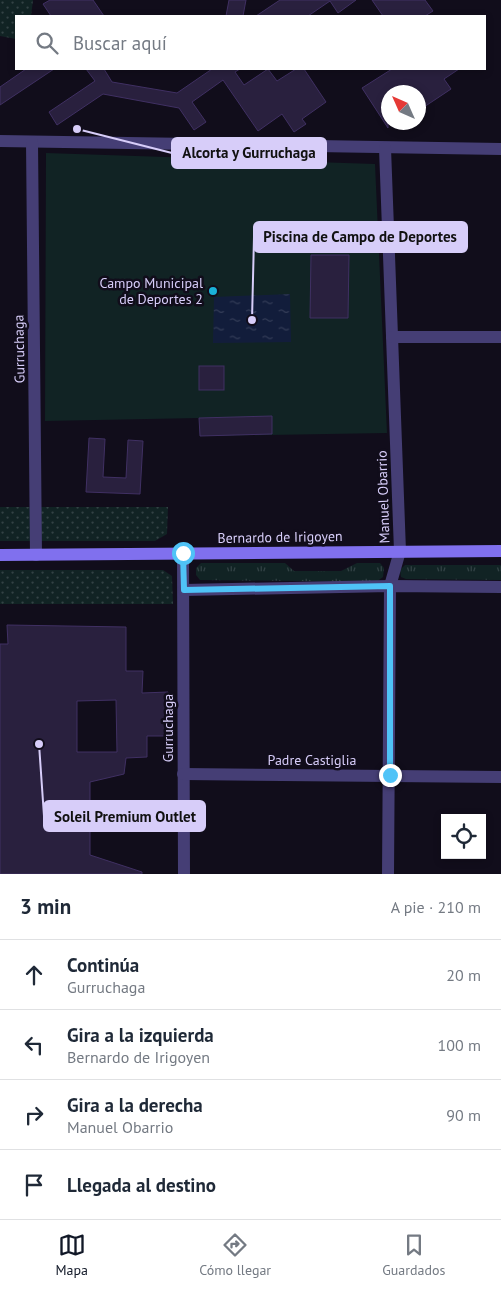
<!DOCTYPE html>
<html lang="es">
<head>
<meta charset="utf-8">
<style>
  body { margin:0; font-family:"PT Sans",sans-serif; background:#f2f2f3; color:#1f2937 }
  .controls { position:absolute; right:15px; bottom:15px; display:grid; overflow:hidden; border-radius:0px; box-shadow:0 2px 8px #0003 }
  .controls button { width:45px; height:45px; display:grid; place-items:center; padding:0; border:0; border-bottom:1px solid #e0e1e3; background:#fff; color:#1f2937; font:25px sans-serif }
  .compass { position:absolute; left:381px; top:85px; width:45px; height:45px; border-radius:50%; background:#fff; box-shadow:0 2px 8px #0003; rotate:315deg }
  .stop { position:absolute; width:15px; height:15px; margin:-11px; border:4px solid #4fc3f7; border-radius:50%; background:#fff }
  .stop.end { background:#4fc3f7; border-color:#fff; box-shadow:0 1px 5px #0008 }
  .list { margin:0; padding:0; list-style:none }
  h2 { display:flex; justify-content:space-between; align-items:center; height:65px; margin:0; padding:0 20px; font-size:21px }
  h2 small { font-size:16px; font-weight:400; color:#747a83 }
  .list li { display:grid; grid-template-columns:32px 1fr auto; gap:15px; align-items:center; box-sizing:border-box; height:70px; padding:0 20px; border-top:1px solid #e0e1e3 }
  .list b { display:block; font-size:19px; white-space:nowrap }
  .list p { margin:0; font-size:16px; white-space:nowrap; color:#747a83 }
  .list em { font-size:16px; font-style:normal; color:#747a83 }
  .icon { flex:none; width:28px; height:28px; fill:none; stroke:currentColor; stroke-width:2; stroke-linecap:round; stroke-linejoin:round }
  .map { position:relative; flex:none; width:501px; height:874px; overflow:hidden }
  .search { position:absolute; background:#fff; box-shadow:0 2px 8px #0003; left:15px; right:15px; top:15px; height:55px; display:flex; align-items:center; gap:12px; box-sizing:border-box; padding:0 18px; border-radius:0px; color:#747a83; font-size:19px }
  .sheet { height:345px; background:#fff }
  nav { display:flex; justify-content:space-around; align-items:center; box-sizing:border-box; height:70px; border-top:1px solid #e0e1e3; background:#fff; font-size:14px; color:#747a83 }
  nav a { display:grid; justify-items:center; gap:2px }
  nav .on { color:#111827 }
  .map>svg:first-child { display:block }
</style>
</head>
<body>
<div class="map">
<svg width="501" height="874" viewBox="0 0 501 874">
  <defs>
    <pattern id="grass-tufts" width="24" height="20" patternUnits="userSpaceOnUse" patternTransform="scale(1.25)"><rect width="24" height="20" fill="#112324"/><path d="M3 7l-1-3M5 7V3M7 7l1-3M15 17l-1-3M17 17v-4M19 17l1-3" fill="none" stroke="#334245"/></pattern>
    <pattern id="park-dots" width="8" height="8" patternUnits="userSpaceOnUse" patternTransform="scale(1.25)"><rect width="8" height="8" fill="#112324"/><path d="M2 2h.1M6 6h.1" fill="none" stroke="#334245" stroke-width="1.8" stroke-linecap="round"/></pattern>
    <pattern id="water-ripples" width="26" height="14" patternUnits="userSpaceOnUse" patternTransform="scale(1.25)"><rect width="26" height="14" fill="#121d3b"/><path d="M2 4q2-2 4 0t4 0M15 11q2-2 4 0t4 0" fill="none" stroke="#343d58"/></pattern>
  </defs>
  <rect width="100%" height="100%" fill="#110d1b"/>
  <g fill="url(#grass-tufts)">
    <polygon points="201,563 285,563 294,571 341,571 357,563 380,563 384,568 383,577 376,582 200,580 196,575 196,568"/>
    <polygon points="405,565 501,565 501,580 406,579 401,577 400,570"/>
  </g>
  <g fill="url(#park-dots)">
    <polygon points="0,0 33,0 31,16 16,16 16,39 0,36"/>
    <polygon points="0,507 168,507 167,534 155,541 0,541"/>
    <polygon points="0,570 163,570 172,576 173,604 0,604"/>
  </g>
  <polygon fill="#112324" points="46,153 375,164 387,433 200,436 199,418 45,421"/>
  <polygon fill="url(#water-ripples)" points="290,294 291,342 213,343 214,297"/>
  <g fill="#29203e" stroke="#403063" fill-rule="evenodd">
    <polygon points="50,0 93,0 104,16 51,16 43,4"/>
    <polygon points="229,0 246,0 243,16 226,16"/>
    <polygon points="280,0 356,0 338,13 330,1 308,16 256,16"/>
    <polygon points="372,0 425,0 433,11 425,16 383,16"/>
    <polygon points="26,69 54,69 0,105 0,87"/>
    <polygon points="86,69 104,69 112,82 177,93 212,69 240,69 235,72 244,85 268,69 277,81 296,69 304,69 326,102 302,119 306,124 294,132 282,114 258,131 223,80 192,102 206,122 194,130 179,108 103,94 57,125 49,112 95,81"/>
    <polygon points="392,69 459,69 444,79 451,89 418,111 418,92 388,92 388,128 362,88"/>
    <polygon points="311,255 349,255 348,318 310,318"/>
    <rect x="199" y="366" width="25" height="24"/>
    <polygon points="272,416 272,434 200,436 199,418"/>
    <polygon points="89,438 105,439 103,477 126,478 128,440 143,441 140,494 86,492"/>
    <path d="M7 625 126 627V671H143L142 693 168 692V736H147V757L126 758 124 774 90 782V855L142 872V874H0V644H8ZM116 700 117 752H77V701Z"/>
  </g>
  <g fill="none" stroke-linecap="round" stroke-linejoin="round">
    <g stroke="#453e75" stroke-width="12">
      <polyline points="0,141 501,149"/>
      <polyline points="32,142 36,555"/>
      <polyline points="385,148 400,551 390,586 388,874"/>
      <polyline points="392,337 501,337"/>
      <polyline points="183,553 184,874"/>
      <polyline points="184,590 390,586 501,587"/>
      <polyline points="183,774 501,777"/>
    </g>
    <polyline stroke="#8070ee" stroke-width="12" points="0,555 501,551"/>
  </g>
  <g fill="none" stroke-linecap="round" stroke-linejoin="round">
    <polyline stroke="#4fc3f7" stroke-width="6" points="183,553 184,590 390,586 390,775"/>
  </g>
  <circle fill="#1ab1d8" stroke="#110d1b" stroke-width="2" cx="213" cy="291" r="5"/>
  <g text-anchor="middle" stroke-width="5" stroke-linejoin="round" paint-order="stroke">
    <g font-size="14" fill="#d7cdf9" stroke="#110d1b" text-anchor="end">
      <text x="203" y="288">Campo Municipal<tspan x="203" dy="16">de Deportes 2</tspan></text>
    </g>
    <g font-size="14" fill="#d7cdf9" stroke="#110d1b">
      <text transform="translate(19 349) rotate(-91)" y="5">Gurruchaga</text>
      <text transform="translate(383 497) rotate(-92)" y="5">Manuel Obarrio</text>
      <text transform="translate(280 537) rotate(-1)" y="5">Bernardo de Irigoyen</text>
      <text transform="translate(168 728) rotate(-90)" y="5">Gurruchaga</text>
      <text x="312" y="765">Padre Castiglia</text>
    </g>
  </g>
  <path fill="none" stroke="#d7cdf9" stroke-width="2" d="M77 129L172 153M252 320L254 237M39 744L44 816"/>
  <g fill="#d7cdf9" stroke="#110d1b" stroke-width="2">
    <circle cx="77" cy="129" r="5"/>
    <circle cx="252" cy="320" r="5"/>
    <circle cx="39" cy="744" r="5"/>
  </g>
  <g fill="#d7cdf9" stroke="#d7cdf9" stroke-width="2">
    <rect x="172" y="138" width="154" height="30" rx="5"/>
    <rect x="254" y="222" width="213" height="30" rx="5"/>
    <rect x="44" y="801" width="161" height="30" rx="5"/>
  </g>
  <g font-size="15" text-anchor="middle" font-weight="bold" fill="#111">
    <text x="249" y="158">Alcorta y Gurruchaga</text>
    <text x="360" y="242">Piscina de Campo de Deportes</text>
    <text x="125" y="822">Soleil Premium Outlet</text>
  </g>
</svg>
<div class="controls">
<button><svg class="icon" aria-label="locate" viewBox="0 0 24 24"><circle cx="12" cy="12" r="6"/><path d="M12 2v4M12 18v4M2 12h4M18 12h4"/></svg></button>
</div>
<svg class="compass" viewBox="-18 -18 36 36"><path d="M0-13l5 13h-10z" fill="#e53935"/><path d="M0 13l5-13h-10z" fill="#747a83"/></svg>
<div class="stop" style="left:183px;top:553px"></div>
<div class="stop end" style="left:390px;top:775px"></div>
<div class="search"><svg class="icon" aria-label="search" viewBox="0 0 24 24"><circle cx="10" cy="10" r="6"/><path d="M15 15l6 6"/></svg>Buscar aquí</div>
</div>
<section class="sheet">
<h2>3 min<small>A pie · 210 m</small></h2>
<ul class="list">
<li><svg class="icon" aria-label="ahead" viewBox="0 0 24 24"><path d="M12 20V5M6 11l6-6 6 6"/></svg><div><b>Continúa</b><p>Gurruchaga</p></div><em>20 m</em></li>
<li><svg class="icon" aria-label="left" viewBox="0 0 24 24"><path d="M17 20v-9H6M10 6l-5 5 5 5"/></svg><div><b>Gira a la izquierda</b><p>Bernardo de Irigoyen</p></div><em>100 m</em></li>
<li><svg class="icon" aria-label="right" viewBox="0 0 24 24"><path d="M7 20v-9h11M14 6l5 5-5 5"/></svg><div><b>Gira a la derecha</b><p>Manuel Obarrio</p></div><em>90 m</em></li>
<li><svg class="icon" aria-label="arrive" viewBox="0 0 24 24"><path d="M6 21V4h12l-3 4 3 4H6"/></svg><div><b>Llegada al destino</b></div></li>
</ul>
</section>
<nav>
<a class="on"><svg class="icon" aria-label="map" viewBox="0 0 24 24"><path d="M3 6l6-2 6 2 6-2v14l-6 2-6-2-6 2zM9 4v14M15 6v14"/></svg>Mapa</a>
<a><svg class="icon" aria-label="directions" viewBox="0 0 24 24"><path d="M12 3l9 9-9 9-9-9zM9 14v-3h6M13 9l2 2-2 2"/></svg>Cómo llegar</a>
<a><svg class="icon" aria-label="saved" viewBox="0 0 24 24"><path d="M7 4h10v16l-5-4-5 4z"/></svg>Guardados</a>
</nav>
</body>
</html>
